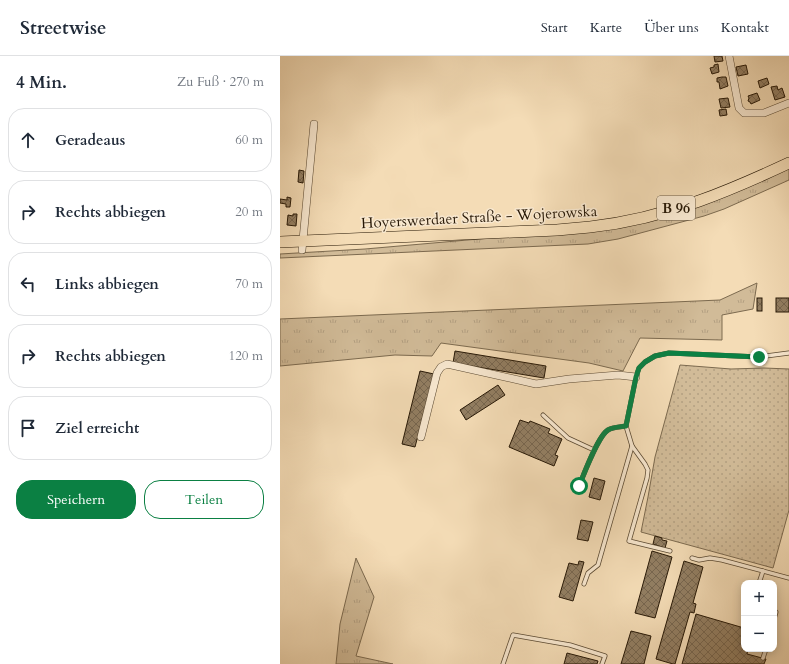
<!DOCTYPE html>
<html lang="de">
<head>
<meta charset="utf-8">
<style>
  body { margin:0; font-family:Cardo,serif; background:#f2f2f3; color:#1f2937 }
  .controls { position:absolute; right:12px; bottom:12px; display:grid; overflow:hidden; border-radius:8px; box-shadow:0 2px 10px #0003 }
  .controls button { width:36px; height:36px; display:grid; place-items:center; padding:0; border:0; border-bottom:1px solid #e0e1e3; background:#fff; color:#1f2937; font:20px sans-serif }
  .stop { position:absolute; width:12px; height:12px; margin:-9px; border:3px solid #0b8043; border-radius:50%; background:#fff }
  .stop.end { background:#0b8043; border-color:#fff; box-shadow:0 1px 4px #0008 }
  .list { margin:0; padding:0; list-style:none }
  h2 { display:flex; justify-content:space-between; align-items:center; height:52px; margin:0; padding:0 16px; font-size:17px }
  h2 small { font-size:13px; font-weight:400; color:#747a83 }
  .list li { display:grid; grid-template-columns:26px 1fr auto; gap:12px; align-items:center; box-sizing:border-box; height:64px; margin:0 8px 8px; padding:0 8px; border:1px solid #e0e1e3; border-radius:16px }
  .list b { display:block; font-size:15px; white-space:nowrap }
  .list em { font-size:13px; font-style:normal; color:#747a83 }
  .actions { display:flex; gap:8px; padding:12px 16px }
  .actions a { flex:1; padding:9px 0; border:1px solid #0b8043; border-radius:16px; text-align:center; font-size:14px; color:#0b8043 }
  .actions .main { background:#0b8043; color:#fff }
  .icon { flex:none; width:22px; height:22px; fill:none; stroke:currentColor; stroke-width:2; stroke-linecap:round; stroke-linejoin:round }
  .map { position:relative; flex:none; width:509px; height:608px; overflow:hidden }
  header { display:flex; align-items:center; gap:24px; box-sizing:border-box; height:56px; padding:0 20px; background:#fff; border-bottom:1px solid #e0e1e3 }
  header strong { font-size:19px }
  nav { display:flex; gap:22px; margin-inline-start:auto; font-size:14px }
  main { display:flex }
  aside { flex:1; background:#fff }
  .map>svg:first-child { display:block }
</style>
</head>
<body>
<header>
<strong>Streetwise</strong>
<nav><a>Start</a><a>Karte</a><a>Über uns</a><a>Kontakt</a></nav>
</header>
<main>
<aside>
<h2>4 Min.<small>Zu Fuß · 270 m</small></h2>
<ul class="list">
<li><svg class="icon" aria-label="ahead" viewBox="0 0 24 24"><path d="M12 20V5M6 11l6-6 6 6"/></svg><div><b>Geradeaus</b></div><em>60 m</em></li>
<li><svg class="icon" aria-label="right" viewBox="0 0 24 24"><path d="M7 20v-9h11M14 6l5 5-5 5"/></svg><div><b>Rechts abbiegen</b></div><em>20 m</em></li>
<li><svg class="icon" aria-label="left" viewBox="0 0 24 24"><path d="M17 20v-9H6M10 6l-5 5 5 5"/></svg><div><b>Links abbiegen</b></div><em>70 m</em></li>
<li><svg class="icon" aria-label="right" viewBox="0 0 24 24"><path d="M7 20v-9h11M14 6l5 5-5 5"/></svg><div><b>Rechts abbiegen</b></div><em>120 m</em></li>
<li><svg class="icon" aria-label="arrive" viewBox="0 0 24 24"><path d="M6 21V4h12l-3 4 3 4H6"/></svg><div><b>Ziel erreicht</b></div></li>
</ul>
<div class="actions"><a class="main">Speichern</a><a>Teilen</a></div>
</aside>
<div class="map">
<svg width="509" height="608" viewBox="0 0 509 608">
  <defs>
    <pattern id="grass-tufts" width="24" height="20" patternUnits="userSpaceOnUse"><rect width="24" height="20" fill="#d1bb98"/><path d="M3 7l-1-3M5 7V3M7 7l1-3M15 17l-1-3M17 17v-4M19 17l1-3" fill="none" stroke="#b3a082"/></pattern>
    <pattern id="park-dots" width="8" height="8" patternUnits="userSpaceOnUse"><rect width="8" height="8" fill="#d1bb98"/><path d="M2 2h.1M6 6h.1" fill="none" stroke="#b3a082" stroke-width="1.8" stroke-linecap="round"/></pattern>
    <pattern id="building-cross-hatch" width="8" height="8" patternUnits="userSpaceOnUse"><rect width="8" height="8" fill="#927e62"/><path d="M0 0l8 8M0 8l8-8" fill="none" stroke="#77664f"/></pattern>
  </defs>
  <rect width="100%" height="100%" fill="#f4dcb6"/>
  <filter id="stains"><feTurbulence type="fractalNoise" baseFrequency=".005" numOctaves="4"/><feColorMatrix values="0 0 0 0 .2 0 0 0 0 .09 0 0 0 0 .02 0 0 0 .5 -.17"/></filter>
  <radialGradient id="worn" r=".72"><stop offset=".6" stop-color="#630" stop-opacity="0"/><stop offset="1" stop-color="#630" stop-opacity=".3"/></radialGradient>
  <g fill="url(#grass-tufts)" stroke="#7c6a4f">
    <polygon points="509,111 509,124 444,153 424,160 338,183 308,188 0,202 0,198 85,193 256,178 307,175"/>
    <polygon points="477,227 473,253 442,259 442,284 360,282 343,315 309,307 161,287 152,300 115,299 0,310 0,263 440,244"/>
    <polygon points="76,502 94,541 76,600 113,608 56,608 60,568"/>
  </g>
  <polygon fill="url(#park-dots)" stroke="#7c6a4f" points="400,309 451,313 484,312 509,313 509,454 493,512 361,476 368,441 375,401"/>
  <g fill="url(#building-cross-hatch)" stroke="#271806">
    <polygon points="434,0 442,0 443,5 435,6"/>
    <polygon points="438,8 439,16 432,18 430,12 434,11 434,9"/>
    <polygon points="466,9 468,18 458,20 456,11"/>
    <polygon points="442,21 446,21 448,30 440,33 439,26 437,26 437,22"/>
    <polygon points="487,22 489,28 480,32 478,25"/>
    <polygon points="497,30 498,34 502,32 505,41 495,44 491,31"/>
    <polygon points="477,37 480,44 471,48 470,46 468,45 469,42 468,40"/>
    <polygon points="448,42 450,51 441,52 439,43"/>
    <polygon points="446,53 447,59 440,60 439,54"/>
    <polygon points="19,114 24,115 23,127 18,126"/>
    <polygon points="7,141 11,142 10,151 6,151 6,148 0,147 0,143 7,144"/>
    <polygon points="13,158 17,158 16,170 7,169 8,159 13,160"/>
    <rect x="477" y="242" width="5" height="13"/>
    <rect x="496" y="242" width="13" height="14"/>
    <polygon points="175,295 266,310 264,322 173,307"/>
    <polygon points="140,315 154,318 135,391 122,388"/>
    <polygon points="218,329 225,339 186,364 180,354"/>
    <polygon points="240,364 249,367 250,365 270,373 268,377 282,383 275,399 278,400 274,410 229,391"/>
    <polygon points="314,422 325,425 320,444 309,441"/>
    <polygon points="301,464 313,466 308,485 297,483"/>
    <polygon points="375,480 382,482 382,484 387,485 385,492 373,488"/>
    <polygon points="372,495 392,501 375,562 355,557"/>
    <polygon points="299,505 304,506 293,545 279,541 289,507 298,509"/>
    <polygon points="404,505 423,511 413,547 416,548 414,557 410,556 395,608 393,608 376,603"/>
    <polygon points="416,558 464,572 464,593 468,593 467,598 486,603 484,608 402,608"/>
    <polygon points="351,575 371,580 364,608 341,608"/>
    <polygon points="287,597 318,605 317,608 284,608"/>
  </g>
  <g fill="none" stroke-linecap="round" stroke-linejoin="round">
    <defs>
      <g id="service">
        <polyline points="263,359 288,382 314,394"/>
        <polyline points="352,390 365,408 368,414 367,422 349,485 390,495"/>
        <path d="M299 430C304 418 318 380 328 374 332 371 340 371 346 370L356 321 359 312 365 306 375 300 389 297 479 301 509 297"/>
        <polyline points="412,502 419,504 430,502 442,504 509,522"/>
        <polyline points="479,527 483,515"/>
        <polyline points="304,528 308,517 318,509 352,390 346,370"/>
        <polyline points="494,555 496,556 494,563"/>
        <polyline points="483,602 486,593"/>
        <polyline points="223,608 233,579 290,589 325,600 322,608"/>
      </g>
      <g id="minor">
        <polyline points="449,0 459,52 464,57 484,57 509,47"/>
        <polyline points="22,194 34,68"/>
        <polyline points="141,381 157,317 161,311 167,308 256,328 289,323 338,319 356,321"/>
      </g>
      <path id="primary" d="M0 186 277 174C288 173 299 172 310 171 346 167 386 157 419 145 450 134 479 121 509 107"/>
    </defs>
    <use href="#service" stroke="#5a4932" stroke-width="5"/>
    <use href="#minor" stroke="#5a4932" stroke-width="8"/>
    <use href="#primary" stroke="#271806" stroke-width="12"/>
    <use href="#service" stroke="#f8e8d0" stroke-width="3.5"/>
    <use href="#minor" stroke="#f8e8d0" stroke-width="7"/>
    <use href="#primary" stroke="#f4dcb6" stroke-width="11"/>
  </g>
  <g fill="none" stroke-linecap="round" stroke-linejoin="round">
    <path stroke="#0b8043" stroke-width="5" d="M299 430C304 418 318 380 328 374 333 371 340 371 346 370L356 321 359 312 365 306 375 300 389 297 479 301"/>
  </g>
  <g text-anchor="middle" stroke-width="3" stroke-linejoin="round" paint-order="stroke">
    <rect fill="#f8e8d0" stroke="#665643" stroke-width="1" x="377" y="140" width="38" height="24" rx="3"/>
    <g font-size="14" font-weight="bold" fill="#271806">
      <text x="396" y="157">B 96</text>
    </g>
    <g font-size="15" fill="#271806" stroke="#f8e8d0">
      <text transform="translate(199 161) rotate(-3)" y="5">Hoyerswerdaer Straße - Wojerowska</text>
    </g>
  </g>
  <rect width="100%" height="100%" filter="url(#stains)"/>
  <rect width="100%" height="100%" fill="url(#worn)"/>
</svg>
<div class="controls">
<button>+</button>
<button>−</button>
</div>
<div class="stop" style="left:299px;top:430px"></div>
<div class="stop end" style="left:479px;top:301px"></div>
</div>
</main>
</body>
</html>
